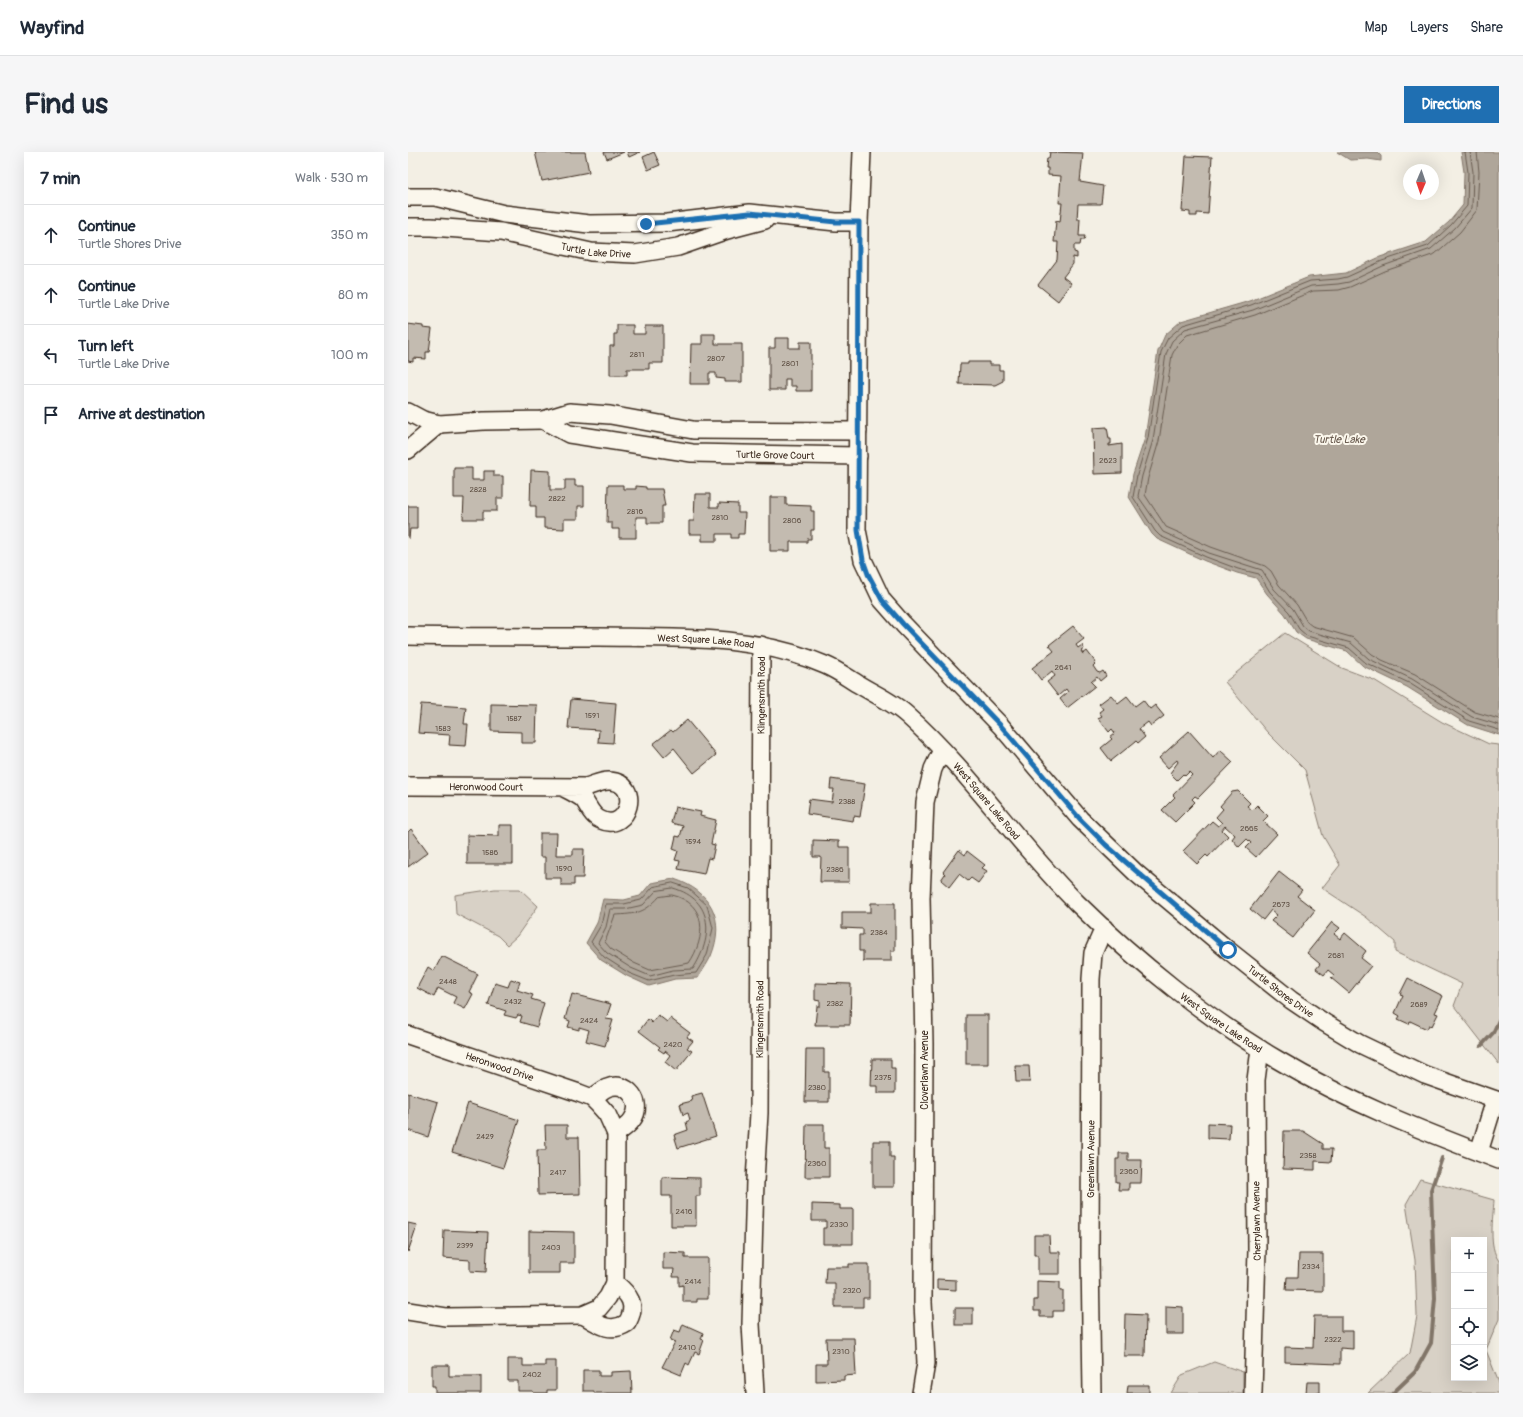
<!DOCTYPE html>
<html lang="en">
<head>
<meta charset="utf-8">
<style>
  body { margin:0; font-family:Pangolin,sans-serif; background:#f6f6f7; color:#1f2937 }
  .controls { position:absolute; right:12px; bottom:12px; display:grid; overflow:hidden; border-radius:0px; box-shadow:0 4px 16px #0002 }
  .controls button { width:36px; height:36px; display:grid; place-items:center; padding:0; border:0; border-bottom:1px solid #e0e1e3; background:#fff; color:#1f2937; font:20px sans-serif }
  .compass { position:absolute; left:995px; top:12px; width:36px; height:36px; border-radius:50%; background:#fff; box-shadow:0 4px 16px #0002; rotate:182deg }
  .stop { position:absolute; width:12px; height:12px; margin:-9px; border:3px solid #1f6fb2; border-radius:50%; background:#fff }
  .stop.end { background:#1f6fb2; border-color:#fff; box-shadow:0 1px 4px #0008 }
  .list { margin:0; padding:0; list-style:none }
  h2 { display:flex; justify-content:space-between; align-items:center; height:52px; margin:0; padding:0 16px; font-size:17px }
  h2 small { font-size:13px; font-weight:400; color:#747a83 }
  .list li { display:grid; grid-template-columns:26px 1fr auto; gap:12px; align-items:center; box-sizing:border-box; height:60px; padding:0 16px; border-top:1px solid #e0e1e3 }
  .list b { display:block; font-size:15px; white-space:nowrap }
  .list p { margin:0; font-size:13px; white-space:nowrap; color:#747a83 }
  .list em { font-size:13px; font-style:normal; color:#747a83 }
  .icon { flex:none; width:22px; height:22px; fill:none; stroke:currentColor; stroke-width:2; stroke-linecap:round; stroke-linejoin:round }
  .map { position:relative; flex:none; width:1091px; height:1241px; overflow:hidden; border-radius:0px }
  header { display:flex; align-items:center; gap:24px; box-sizing:border-box; height:56px; padding:0 20px; background:#fff; border-bottom:1px solid #e0e1e3 }
  header strong { font-size:19px }
  nav { display:flex; gap:22px; margin-inline-start:auto; font-size:14px }
  .intro { display:flex; align-items:center; justify-content:space-between; box-sizing:border-box; height:96px; padding:0 24px }
  h1 { margin:0; font-size:28px }
  .button { padding:10px 18px; border-radius:0px; background:#1f6fb2; color:#fff; font-size:14px; font-weight:700 }
  main { display:flex; gap:24px; padding:0 24px }
  aside { flex:1; background:#fff; border-radius:0px; box-shadow:0 4px 16px #0002 }
  .map>svg:first-child { display:block }
</style>
</head>
<body>
<header>
<strong>Wayfind</strong>
<nav><a>Map</a><a>Layers</a><a>Share</a></nav>
</header>
<div class="intro"><h1>Find us</h1><a class="button">Directions</a></div>
<main>
<aside>
<h2>7 min<small>Walk · 530 m</small></h2>
<ul class="list">
<li><svg class="icon" aria-label="ahead" viewBox="0 0 24 24"><path d="M12 20V5M6 11l6-6 6 6"/></svg><div><b>Continue</b><p>Turtle Shores Drive</p></div><em>350 m</em></li>
<li><svg class="icon" aria-label="ahead" viewBox="0 0 24 24"><path d="M12 20V5M6 11l6-6 6 6"/></svg><div><b>Continue</b><p>Turtle Lake Drive</p></div><em>80 m</em></li>
<li><svg class="icon" aria-label="left" viewBox="0 0 24 24"><path d="M17 20v-9H6M10 6l-5 5 5 5"/></svg><div><b>Turn left</b><p>Turtle Lake Drive</p></div><em>100 m</em></li>
<li><svg class="icon" aria-label="arrive" viewBox="0 0 24 24"><path d="M6 21V4h12l-3 4 3 4H6"/></svg><div><b>Arrive at destination</b></div></li>
</ul>
</aside>
<div class="map">
<svg width="1091" height="1241" viewBox="0 0 1091 1241">
  <rect width="100%" height="100%" fill="#f3efe4"/>
  <filter id="ink" filterUnits="userSpaceOnUse"><feTurbulence type="fractalNoise" baseFrequency=".025" numOctaves="2"/><feDisplacementMap in="SourceGraphic" scale="8" xChannelSelector="R" yChannelSelector="G"/><feConvolveMatrix kernelMatrix="1 2 1 2 8 2 1 2 1" color-interpolation-filters="sRGB"/></filter>
  <g filter="url(#ink)">
    <g fill="#d8d1c6" stroke="#8a7e72" fill-rule="evenodd">
      <polygon points="877,481 934,516 966,528 1034,570 1081,592 1091,593 1091,912 1046,854 1054,832 987,800 987,790 958,765 914,736 932,713 915,684 897,618 859,580 817,530"/>
      <polygon points="87,737 112,737 130,754 109,784 99,793 90,784 48,762 47,743"/>
      <path d="M1012 1027 1086 1048C1085 1067 1080 1094 1091 1109V1167L1078 1198 1091 1231V1241H960L1002 1201 1009 1164 1007 1108 998 1052ZM1046 1088H1076V1226H1046Z"/>
      <polygon points="806,1210 835,1220 835,1241 763,1241 774,1223"/>
    </g>
    <g fill="#afa69a" stroke="#817468">
      <polygon points="929,0 969,0 973,4 973,9 960,7 942,8"/>
      <polygon points="1053,0 1091,0 1091,583 1060,573 999,535 955,514 939,499 898,487 888,480 877,462 859,442 848,426 829,421 797,409 749,387 744,382 721,345 725,322 737,286 750,199 757,183 773,169 842,149 901,125 938,121 972,105 1018,90 1041,70 1055,53 1056,20"/>
      <path d="M266 727C303 739 318 767 303 804 300 811 294 819 290 826L267 827 241 834 219 824 193 808 178 791 189 771 195 747 216 748 232 744 243 731Z"/>
    </g>
    <g fill="none" stroke-linecap="round" stroke-linejoin="round">
      <g stroke="#695c50" stroke-width="1">
        <polyline points="1057,0 1060,20 1059,54 1043,73 1020,94 974,109 939,125 930,127 902,129 843,153 775,173 760,186 753,200 740,286 729,323 725,345 747,379 752,384 798,405 830,417 851,422 862,440 881,460 891,477 899,484 941,496 958,511 1001,531 1061,569 1091,578"/>
        <polyline points="1062,0 1065,20 1064,56 1047,76 1023,97 975,114 941,130 930,132 903,134 845,158 777,177 764,189 758,202 745,288 734,324 730,344 755,380 801,401 854,418 866,437 885,457 895,474 901,479 943,491 961,507 1004,527 1064,565 1091,573"/>
        <polyline points="1069,0 1071,20 1069,58 1052,80 1027,102 977,119 942,135 931,138 905,139 847,163 779,183 769,193 764,203 751,289 740,326 737,343 758,375 803,395 857,414 863,419 871,433 889,453 899,470 904,474 946,486 964,502 974,508 1007,522 1067,560 1091,567"/>
        <polygon points="265,731 280,736 299,753 305,776 299,803 288,821 266,823 241,829 221,821 196,805 183,790 193,773 198,752 216,752 233,748 245,735"/>
        <path d="M265 736C307 748 305 786 285 817L265 818 242 824 223 816 199 801 190 791 198 775 202 757H217L235 753 248 739Z"/>
        <path d="M264 743C300 751 298 786 281 811L242 818 226 811 203 797 197 790 207 763C228 762 237 761 251 745Z"/>
      </g>
      <g stroke="#817468" stroke-width="4">
        <polyline points="1073,894 1085,881 1091,868"/>
        <polyline points="985,1241 1007,1220 1023,1191 1027,1146 1023,1038 1034,1006"/>
      </g>
    </g>
    <g fill="#c3bbb0" stroke="#3b2a1e">
      <polygon points="127,0 177,0 181,20 134,29"/>
      <polygon points="196,0 216,0 199,7"/>
      <polygon points="219,0 232,0 221,5"/>
      <polygon points="246,0 252,13 240,18 235,5"/>
      <polygon points="642,0 675,1 672,30 695,34 693,52 670,52 669,67 672,67 671,84 677,84 676,88 673,88 672,93 666,93 666,100 669,101 669,106 665,105 665,112 655,125 663,131 650,149 630,133 649,108 650,90 646,90 648,69 652,70 654,51 651,51 653,24 640,23 640,16 638,16 639,6 641,6"/>
      <polygon points="778,4 804,5 800,62 789,61 789,64 782,64 782,60 774,59"/>
      <polygon points="0,172 15,174 15,176 24,177 21,200 18,200 18,207 5,206 5,210 0,209"/>
      <polygon points="209,173 225,173 225,182 237,182 237,174 255,174 255,211 241,211 241,217 219,217 219,223 202,223 202,194 206,194 206,182 209,182"/>
      <polygon points="294,182 307,182 307,192 334,192 334,230 317,230 317,227 308,226 308,221 301,221 301,232 282,232 283,192 294,192"/>
      <polygon points="367,186 381,186 381,196 392,196 392,190 403,190 403,239 388,239 388,234 382,234 382,227 377,227 377,238 361,238 361,196 367,196"/>
      <polygon points="560,210 581,210 581,213 591,213 591,218 595,218 595,229 587,233 551,232 552,212 560,212"/>
      <polygon points="699,275 701,287 703,287 703,292 701,292 701,294 714,292 714,321 686,322 685,276"/>
      <polygon points="46,316 64,316 64,328 76,328 76,319 86,319 86,324 95,324 95,346 89,346 89,359 75,359 75,367 55,367 56,346 46,346"/>
      <polygon points="123,318 142,319 142,338 157,338 157,328 167,328 167,334 176,334 176,354 170,354 170,367 156,367 156,377 136,376 136,366 128,366 128,354 122,354"/>
      <polygon points="200,333 215,333 215,337 228,337 228,334 238,335 238,337 254,337 257,354 254,354 254,371 239,371 239,365 228,365 228,386 211,386 211,377 204,377 204,371 199,371"/>
      <polygon points="287,342 302,342 302,355 311,355 311,351 330,352 330,361 337,361 336,382 330,382 330,386 323,386 323,382 309,382 309,389 294,389 294,382 281,382 281,369 286,369"/>
      <polygon points="362,345 378,345 378,353 403,354 403,359 406,359 406,378 403,378 403,387 399,387 399,390 382,390 382,399 362,399"/>
      <polygon points="0,354 9,354 9,377 2,377 1,386 0,386"/>
      <polygon points="665,474 676,487 668,493 670,496 674,493 676,497 673,499 675,502 679,499 688,511 685,514 689,520 692,521 695,519 698,524 692,529 689,525 683,530 687,534 659,556 652,547 660,540 658,537 650,544 639,530 647,524 644,519 633,528 624,516 646,499 641,493"/>
      <polygon points="703,543 710,551 719,544 727,554 735,548 742,557 747,553 756,564 743,574 740,570 731,577 737,585 730,591 728,589 703,609 693,596 704,587 702,585 707,581 704,577 701,580 690,566 694,564 691,560 695,557 691,552"/>
      <polygon points="163,547 208,551 205,591 190,590 191,578 160,576"/>
      <polygon points="13,552 58,555 56,572 60,572 58,594 41,593 42,583 10,581"/>
      <polygon points="83,552 129,553 128,591 114,591 114,580 83,579"/>
      <polygon points="279,568 308,603 286,621 266,596 256,605 245,592 263,578 265,580"/>
      <polygon points="781,579 805,606 812,598 825,610 790,646 787,644 784,647 787,650 767,670 754,658 767,645 765,643 784,623 781,620 777,624 775,622 769,628 762,621 770,610 769,608 760,616 751,606"/>
      <polygon points="423,627 457,632 452,665 446,664 445,669 399,662 401,647 424,650 426,637 422,637"/>
      <polygon points="830,639 842,651 839,654 844,658 849,653 860,664 855,669 869,682 848,705 838,696 843,691 839,687 831,695 824,687 827,683 817,674 814,678 820,684 800,705 798,703 789,712 775,699 804,669 810,674 814,671 808,665 815,657 812,654 824,640"/>
      <polygon points="267,655 293,660 292,664 308,668 303,692 307,693 304,707 300,706 296,722 270,717 272,709 267,708 270,699 265,697 268,684 272,685 275,674 263,671"/>
      <polygon points="91,673 105,673 105,712 59,712 59,683 91,684"/>
      <polygon points="3,677 20,700 0,715 0,680"/>
      <polygon points="132,681 149,681 148,703 165,703 165,697 176,697 175,726 166,726 166,733 153,733 153,726 137,726 137,705 132,705"/>
      <polygon points="405,688 431,689 431,695 441,695 441,730 412,730 413,705 405,705"/>
      <polygon points="551,698 557,703 559,699 577,713 574,716 579,719 570,731 563,726 560,729 551,722 541,735 533,728 537,722 535,720"/>
      <polygon points="871,720 894,738 889,744 907,758 885,786 863,769 869,763 863,758 855,768 842,757"/>
      <polygon points="463,751 487,751 487,799 483,799 483,809 455,809 455,799 451,799 451,783 455,783 455,777 434,776 434,760 463,760"/>
      <polygon points="924,770 932,776 926,782 932,787 937,781 958,799 953,806 963,814 941,841 923,826 926,823 920,818 916,823 908,817 912,812 899,801"/>
      <polygon points="34,804 70,822 61,840 65,842 57,857 45,851 48,845 30,836 26,845 9,836 20,815 26,819"/>
      <polygon points="1000,826 1035,844 1027,861 1030,862 1024,874 1021,873 1019,877 1002,869 1001,872 990,867 992,864 987,861 995,843 992,842"/>
      <polygon points="103,827 112,830 109,838 125,843 123,847 136,851 129,875 112,870 114,864 110,863 108,866 96,863 98,859 80,853 87,831 100,835"/>
      <polygon points="407,831 443,832 442,873 407,873 409,854 412,854 412,849 407,848"/>
      <polygon points="164,842 203,852 198,867 205,868 197,894 178,889 181,878 171,875 171,878 160,875 162,869 157,867"/>
      <polygon points="250,863 259,870 262,866 282,881 279,885 285,889 279,896 284,899 268,919 257,910 262,903 257,899 256,901 250,897 252,895 231,879 240,867 244,871"/>
      <rect x="558" y="863" width="22" height="49"/>
      <polygon points="398,897 416,897 416,920 421,920 421,950 397,950"/>
      <polygon points="464,907 483,907 483,916 487,916 487,941 470,941 470,934 463,934"/>
      <polygon points="607,914 621,914 622,930 608,930"/>
      <polygon points="0,941 30,950 20,985 0,978"/>
      <polygon points="294,941 308,984 270,996 266,983 280,978 278,970 282,968 280,961 275,963 272,952 284,949 283,944"/>
      <polygon points="60,951 111,968 95,1016 44,1000"/>
      <polygon points="800,971 822,972 821,987 800,986"/>
      <polygon points="398,972 416,972 416,996 421,996 421,1025 397,1025"/>
      <polygon points="137,973 159,973 159,985 171,985 172,1042 130,1043 129,998 138,998"/>
      <polygon points="876,979 895,979 915,992 915,997 924,997 923,1010 907,1009 907,1018 875,1017"/>
      <polygon points="465,989 482,989 482,1005 486,1005 486,1035 465,1035"/>
      <polygon points="711,1001 720,1001 720,1008 734,1008 733,1031 721,1031 721,1038 710,1038 711,1030 708,1030 708,1007 711,1007"/>
      <polygon points="254,1025 292,1026 292,1044 288,1044 288,1074 263,1074 263,1044 254,1044"/>
      <polygon points="404,1052 432,1053 432,1057 445,1057 445,1092 415,1092 415,1076 418,1076 418,1069 404,1069"/>
      <polygon points="0,1071 9,1073 0,1100"/>
      <polygon points="36,1078 80,1080 78,1120 62,1119 62,1108 35,1106"/>
      <polygon points="121,1079 166,1080 166,1111 152,1111 152,1121 121,1121"/>
      <polygon points="626,1083 641,1083 642,1100 652,1100 652,1122 630,1122 630,1103 626,1103"/>
      <polygon points="255,1100 277,1101 277,1106 300,1106 300,1147 289,1147 289,1150 275,1150 275,1133 271,1134 271,1125 265,1125 266,1117 255,1117"/>
      <polygon points="891,1102 915,1102 915,1139 878,1138 879,1125 890,1125"/>
      <polygon points="441,1112 461,1112 461,1146 455,1146 455,1155 427,1155 427,1131 417,1131 418,1115 441,1115"/>
      <polygon points="529,1127 548,1128 548,1138 529,1137"/>
      <polygon points="629,1129 652,1130 652,1139 655,1139 655,1159 645,1159 645,1165 632,1165 632,1159 626,1159 626,1148 629,1148"/>
      <polygon points="758,1154 775,1155 775,1182 758,1182"/>
      <rect x="547" y="1156" width="18" height="17"/>
      <polygon points="717,1162 738,1163 737,1204 716,1204"/>
      <polygon points="906,1164 933,1164 933,1179 945,1179 945,1197 932,1196 932,1212 877,1210 877,1195 905,1196"/>
      <polygon points="275,1172 295,1181 293,1187 296,1188 291,1202 287,1200 281,1213 278,1211 273,1223 254,1215 267,1190 262,1188 266,1178 272,1180"/>
      <polygon points="418,1186 446,1186 448,1223 436,1224 436,1228 408,1229 408,1212 419,1212"/>
      <polygon points="100,1207 115,1207 115,1214 137,1214 137,1209 148,1209 148,1238 139,1238 139,1241 126,1241 125,1239 110,1239 110,1229 100,1229"/>
      <polygon points="24,1213 41,1213 41,1224 73,1224 73,1241 27,1241 27,1234 24,1234"/>
      <polygon points="175,1218 191,1218 191,1224 203,1224 203,1220 223,1219 224,1241 186,1241 186,1239 175,1239"/>
      <polygon points="899,1230 912,1230 912,1241 898,1241"/>
      <polygon points="720,1233 741,1233 741,1241 719,1241"/>
    </g>
    <g fill="none" stroke-linecap="round" stroke-linejoin="round">
      <defs>
        <g id="minor">
          <path id="s1" d="M454 0 451 70 449 378 455 408 474 448 495 472 593 574 672 667 728 721 820 798 883 848 917 871 952 892 1017 923 1091 949"/>
          <polyline points="0,45 27,45 96,62 181,72 259,71 342,61 428,70 451,70"/>
          <path id="s2" d="M0 75H23L93 80 183 100 227 102 270 95 319 78 357 68"/>
          <polyline points="0,260 15,268 31,272 76,269 135,268 161,260 202,263 285,278 450,279"/>
          <path id="s3" d="M135 268 161 282 284 301 450 304"/>
          <polyline points="0,298 31,272"/>
          <path id="s4" d="M0 484C64 485 128 485 191 485 268 486 345 482 417 513 429 518 440 526 450 532 466 542 485 550 499 563 562 619 609 692 670 752 728 809 800 867 870 908 940 950 1015 979 1091 1008"/>
          <path id="s5" d="M0 634 178 635C186 633 194 628 202 629 234 631 221 681 193 668 183 664 181 654 175 647 170 643 162 639 156 636"/>
          <path id="s6" d="M0 883 171 941 184 946 191 953 199 962 208 982 207 1131 200 1145 191 1156 175 1163 38 1165 0 1159"/>
          <path d="M184 946C189 943 194 938 199 936 219 927 237 951 224 968 220 974 213 978 208 982"/>
          <polyline points="1071,1000 1087,948"/>
          <path d="M175 1163C190 1172 202 1182 219 1171 230 1153 221 1142 207 1131"/>
          <path id="s7" d="M347 1241 343 1172 347 1029 351 961 353 493"/>
          <polyline points="513,1241 518,1211 515,1150 516,892 513,746 517,650 525,617 534,598"/>
          <path id="s8" d="M684 1241 682 1104 683 827 685 801 696 776"/>
          <polyline points="845,1241 849,1098 848,928 852,897"/>
        </g>
      </defs>
      <use href="#minor" stroke="#3b2a1e" stroke-width="20"/>
      <use href="#minor" stroke="#fbf7ec" stroke-width="17"/>
    </g>
  </g>
  <g fill="none" stroke-linecap="round" stroke-linejoin="round" filter="url(#ink)">
    <polyline stroke="#1f6fb2" stroke-width="5" points="238,72 342,61 428,70 451,70 450,378 455,408 460,422 474,448 495,472 593,574 672,667 698,693 820,798"/>
  </g>
  <g text-anchor="middle" stroke-width="4" stroke-linejoin="round" paint-order="stroke">
    <g font-size="8" fill="#5d4e42">
      <text x="229" y="205">2811</text>
      <text x="308" y="209">2807</text>
      <text x="382" y="214">2801</text>
      <text x="700" y="311">2623</text>
      <text x="70" y="340">2828</text>
      <text x="149" y="349">2822</text>
      <text x="227" y="362">2816</text>
      <text x="312" y="368">2810</text>
      <text x="384" y="371">2806</text>
      <text x="655" y="518">2641</text>
      <text x="184" y="566">1591</text>
      <text x="106" y="569">1587</text>
      <text x="35" y="579">1583</text>
      <text x="439" y="652">2388</text>
      <text x="841" y="679">2665</text>
      <text x="285" y="692">1594</text>
      <text x="82" y="703">1586</text>
      <text x="156" y="719">1590</text>
      <text x="427" y="720">2386</text>
      <text x="873" y="755">2673</text>
      <text x="471" y="783">2384</text>
      <text x="928" y="806">2681</text>
      <text x="40" y="832">2448</text>
      <text x="105" y="852">2432</text>
      <text x="427" y="854">2382</text>
      <text x="1011" y="855">2689</text>
      <text x="181" y="871">2424</text>
      <text x="265" y="895">2420</text>
      <text x="475" y="928">2375</text>
      <text x="409" y="938">2380</text>
      <text x="77" y="987">2429</text>
      <text x="900" y="1006">2358</text>
      <text x="409" y="1014">2360</text>
      <text x="721" y="1022">2360</text>
      <text x="150" y="1023">2417</text>
      <text x="276" y="1062">2416</text>
      <text x="431" y="1075">2330</text>
      <text x="57" y="1096">2399</text>
      <text x="143" y="1098">2403</text>
      <text x="903" y="1117">2334</text>
      <text x="285" y="1132">2414</text>
      <text x="444" y="1141">2320</text>
      <text x="925" y="1190">2322</text>
      <text x="279" y="1198">2410</text>
      <text x="433" y="1202">2310</text>
      <text x="124" y="1225">2402</text>
    </g>
    <g font-size="10" fill="#3b2a1e" stroke="#fbf7ec">
      <text dy="4" stroke="none"><textPath href="#s2" startOffset="190">Turtle Lake Drive</textPath></text>
      <text dy="4" stroke="none"><textPath href="#s3" startOffset="237">Turtle Grove Court</textPath></text>
      <text dy="4" stroke="none"><textPath href="#s4" startOffset="298">West Square Lake Road</textPath></text>
      <text dy="4" stroke="none"><textPath href="#s7" startOffset="698">Klingensmith Road</textPath></text>
      <text dy="4" stroke="none"><textPath href="#s5" startOffset="78">Heronwood Court</textPath></text>
      <text dy="4" stroke="none"><textPath href="#s4" startOffset="634">West Square Lake Road</textPath></text>
      <text dy="4" stroke="none"><textPath href="#s1" startOffset="1013">Turtle Shores Drive</textPath></text>
      <text dy="4" stroke="none"><textPath href="#s7" startOffset="374">Klingensmith Road</textPath></text>
      <text dy="4" stroke="none"><textPath href="#s4" startOffset="958">West Square Lake Road</textPath></text>
      <text dy="4" stroke="none"><textPath href="#s6" startOffset="97">Heronwood Drive</textPath></text>
      <text transform="translate(516 918) rotate(-90)" y="4">Cloverlawn Avenue</text>
      <text dy="4" stroke="none"><textPath href="#s8" startOffset="234">Greenlawn Avenue</textPath></text>
      <text transform="translate(848 1069) rotate(-91)" y="4">Cherrylawn Avenue</text>
    </g>
    <g font-size="11" font-style="italic" fill="#645549" stroke="#fbf7ec">
      <text x="931" y="291">Turtle Lake</text>
    </g>
  </g>
</svg>
<div class="controls">
<button>+</button>
<button>−</button>
<button><svg class="icon" aria-label="locate" viewBox="0 0 24 24"><circle cx="12" cy="12" r="6"/><path d="M12 2v4M12 18v4M2 12h4M18 12h4"/></svg></button>
<button><svg class="icon" aria-label="layers" viewBox="0 0 24 24"><path d="M12 4l9 5-9 5-9-5zM3 14l9 5 9-5"/></svg></button>
</div>
<svg class="compass" viewBox="-18 -18 36 36"><path d="M0-13l5 13h-10z" fill="#e53935"/><path d="M0 13l5-13h-10z" fill="#747a83"/></svg>
<div class="stop" style="left:820px;top:798px"></div>
<div class="stop end" style="left:238px;top:72px"></div>
</div>
</main>
</body>
</html>
